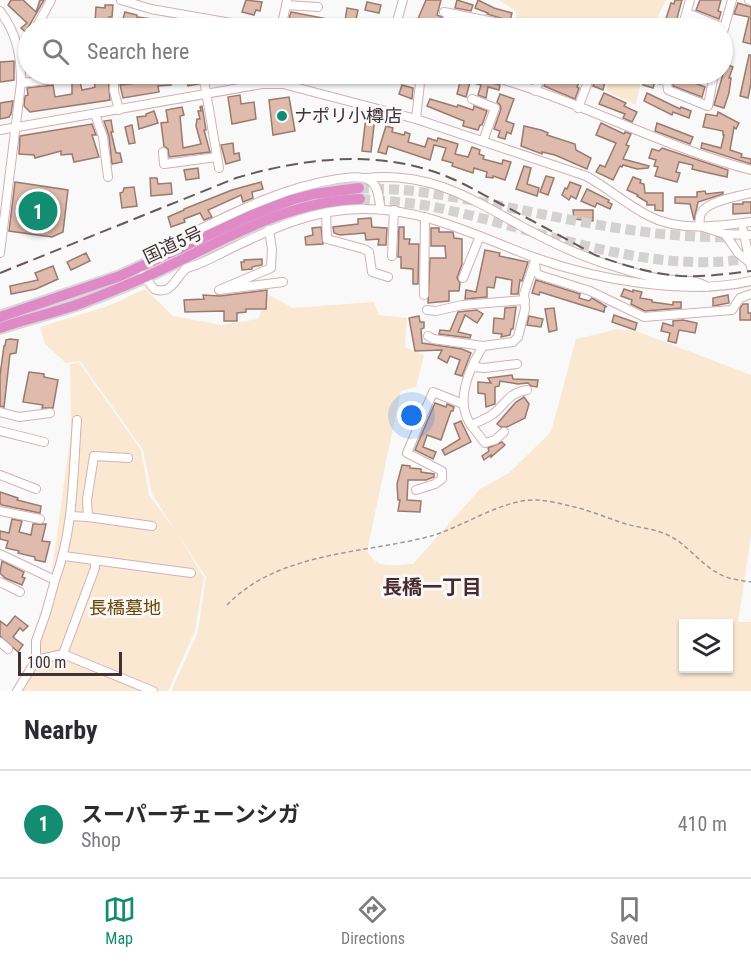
<!DOCTYPE html>
<html lang="en">
<head>
<meta charset="utf-8">
<style>
  body { margin:0; font-family:"Roboto Condensed","Noto Sans JP",sans-serif; background:#f7f7f7; color:#2b2b33 }
  .controls { position:absolute; right:18px; bottom:18px; display:grid; overflow:hidden; border-radius:0px; box-shadow:0 2px 4px #0004 }
  .controls button { width:54px; height:54px; display:grid; place-items:center; padding:0; border:0; border-bottom:2px solid #e1e1e2; background:#fff; color:#2b2b33; font:30px sans-serif }
  .scale { position:absolute; left:18px; bottom:15px; width:104px; box-sizing:border-box; padding-left:6px; border:3px solid #403133; border-top:0; font-size:16px; line-height:21px; white-space:nowrap; color:#403133; -webkit-text-stroke:4px #f9f9f9; paint-order:stroke }
  .you { position:absolute; left:412px; top:416px; width:21px; height:21px; margin:-15px; border:4px solid #fff; border-radius:50%; background:#1a73e8; box-shadow:0 0 0 9px #1a73e833 }
  .badge { display:grid; place-items:center; width:39px; height:39px; border-radius:50%; background:#128d71; color:#fff; font-size:20px; font-weight:700 }
  .pin { position:absolute; translate:-50% -50%; border:3px solid #fff; box-shadow:0 2px 6px #0006 }
  .list { margin:0; padding:0; list-style:none }
  h2 { display:flex; justify-content:space-between; align-items:center; height:78px; margin:0; padding:0 24px; font-size:26px }
  h2 small { font-size:20px; font-weight:400; color:#7c7c81 }
  .list li { display:grid; grid-template-columns:39px 1fr auto; gap:18px; align-items:center; box-sizing:border-box; height:108px; padding:0 24px; border-top:2px solid #e1e1e2 }
  .list b { display:block; font-size:22px; white-space:nowrap }
  .list p { margin:0; font-size:20px; white-space:nowrap; color:#7c7c81 }
  .list em { font-size:20px; font-style:normal; color:#7c7c81 }
  .icon { flex:none; width:33px; height:33px; fill:none; stroke:currentColor; stroke-width:2; stroke-linecap:round; stroke-linejoin:round }
  .map { position:relative; flex:none; width:751px; height:691px; overflow:hidden }
  .search { position:absolute; background:#fff; box-shadow:0 2px 4px #0004; left:18px; right:18px; top:18px; height:66px; display:flex; align-items:center; gap:15px; box-sizing:border-box; padding:0 21px; border-radius:33px; color:#7c7c81; font-size:22px }
  .sheet { height:186px; background:#fff }
  nav { display:flex; justify-content:space-around; align-items:center; box-sizing:border-box; height:84px; border-top:2px solid #e1e1e2; background:#fff; font-size:16px; color:#7c7c81 }
  nav a { display:grid; justify-items:center; gap:3px }
  nav .on { color:#128d71 }
  .map>svg:first-child { display:block }
</style>
</head>
<body>
<div class="map">
<svg width="751" height="691" viewBox="0 0 751 691">
  <rect width="100%" height="100%" fill="#f9f9f9"/>
  <g fill="#fae8d2" fill-rule="evenodd">
    <polygon points="499,0 666,0 652,28 609,28 599,20 586,25 584,28 530,28 516,22 516,11"/>
    <polygon points="611,74 642,74 636,105 606,91"/>
    <path d="M145 289 173 316 222 325 258 319 269 295 293 308 374 302 379 315 407 318 405 347 424 355 416 387 401 391 367 551C377 570 394 565 413 564L480 489 509 473 551 432 576 339 610 331 615 329 636 331 751 375V536L738 622H751V691H171L198 632 206 577 179 536 204 578 195 631 168 691H14L40 639 59 575 52 571 71 433 70 364 79 362 141 450 149 495 175 530 152 494 143 450 80 361 66 363 45 344 40 327 108 306ZM684 624H728V668H684Z"/>
  </g>
  <g fill="#debbad" stroke="#9b7a6e" stroke-width="1.5">
    <polygon points="11,0 23,0 36,12 40,0 44,0 28,28 28,34 21,28 27,23 8,5"/>
    <polygon points="246,0 262,2 260,11 256,10 254,15 242,12"/>
    <polygon points="426,0 441,0 437,15 442,17 440,24 430,21 429,25 417,21"/>
    <polygon points="457,0 473,5 471,11 455,8"/>
    <polygon points="478,0 494,8 512,13 510,21 487,14 488,13 475,8"/>
    <polygon points="675,0 682,0 676,22 671,21 668,28 663,28 671,3 674,4"/>
    <polygon points="700,0 721,0 718,11 721,12 719,19 696,10"/>
    <polygon points="367,2 381,5 379,13 365,10"/>
    <polygon points="738,3 751,7 751,44 743,42 749,17 734,14"/>
    <polygon points="105,5 113,5 112,17 109,17 108,28 63,27 65,19 95,23 96,7 105,8"/>
    <polygon points="347,8 358,10 354,28 344,28"/>
    <polygon points="125,12 137,15 137,17 167,21 166,28 139,28 122,22"/>
    <polygon points="291,12 328,19 326,27 317,25 316,28 313,28 288,22"/>
    <polygon points="749,55 751,55 751,83 748,98 740,96"/>
    <polygon points="14,61 14,80 0,82 0,62"/>
    <polygon points="726,64 733,67 729,78 731,78 729,93 724,108 714,105"/>
    <polygon points="104,74 108,75 110,100 30,112 24,106 25,96 28,95 27,88 53,85 55,97 72,94 72,83 80,82 82,90 92,88 95,87 94,80 101,79"/>
    <polygon points="162,74 197,74 199,84 188,86 187,80 170,82 171,85 158,86 159,92 123,98 120,85 163,80"/>
    <polygon points="450,74 478,77 481,80 500,85 499,90 488,87 486,98 478,95 481,85 470,82 466,97 457,94 460,82 449,79"/>
    <polygon points="548,74 583,74 577,87 579,88 575,99 544,86"/>
    <polygon points="597,74 607,74 603,90 593,86"/>
    <polygon points="646,74 663,74 660,84 655,82 653,88 643,85"/>
    <polygon points="676,74 692,74 690,81 705,87 702,97 673,86"/>
    <polygon points="402,85 413,88 412,99 399,94"/>
    <polygon points="604,93 626,103 624,106 637,112 632,122 623,118 625,114 599,104"/>
    <polygon points="647,93 680,109 681,107 691,111 689,118 673,112 672,115 644,101"/>
    <polygon points="500,94 514,99 506,121 514,124 511,134 507,132 505,139 498,137 500,131 494,129 501,109 500,105 497,102"/>
    <polygon points="240,95 241,104 254,102 256,119 232,124 228,97"/>
    <polygon points="289,97 295,131 273,135 269,100"/>
    <polygon points="430,99 457,107 458,105 473,110 474,106 487,111 482,125 480,125 478,130 463,126 464,121 427,106"/>
    <polygon points="13,101 11,114 9,117 0,119 0,103"/>
    <polygon points="202,106 206,130 204,130 210,152 169,157 168,149 164,146 161,123 168,122 166,110 182,107 184,115 180,116 183,148 201,144 196,126 197,119 200,119 198,111 201,111 200,107"/>
    <polygon points="154,111 158,123 139,129 137,117 146,116 146,114"/>
    <polygon points="718,112 739,123 736,129 734,127 730,150 742,154 741,157 751,159 751,164 701,148 702,143 721,148 724,135 723,135 723,131 703,127 706,114 717,116"/>
    <polygon points="366,116 375,117 371,152 362,151"/>
    <polygon points="111,120 113,132 111,132 116,153 120,153 122,162 112,164 109,136 104,121"/>
    <polygon points="601,123 624,134 625,132 631,134 626,145 629,146 623,159 649,166 648,168 637,169 623,165 622,167 620,166 613,180 596,172 600,165 605,167 616,143 596,135"/>
    <polygon points="657,123 693,137 690,144 655,131"/>
    <polygon points="92,124 96,135 92,135 99,157 74,162 72,154 61,155 61,151 35,158 34,155 19,154 20,136"/>
    <polygon points="132,125 135,143 129,144 125,127"/>
    <polygon points="386,126 393,128 392,132 404,135 405,132 410,134 408,142 425,147 428,138 437,141 438,138 458,144 455,154 468,157 472,147 480,150 479,154 484,156 483,159 502,164 503,160 511,162 505,180 493,176 493,178 486,177 487,172 474,168 473,173 452,166 453,163 442,160 446,148 434,145 430,160 388,146 386,154 378,152"/>
    <polygon points="524,126 541,130 548,133 547,135 575,144 576,150 591,158 587,169 555,155 542,152 542,154 521,146"/>
    <polygon points="233,143 234,154 239,153 240,160 226,164 221,145"/>
    <polygon points="662,148 728,170 727,177 700,171 692,169 693,165 679,162 676,172 680,173 677,182 655,176 658,167 654,166 656,160 649,158 652,149 659,151"/>
    <polygon points="524,166 531,168 527,184 539,188 537,196 516,189"/>
    <polygon points="198,168 199,178 186,180 184,170"/>
    <polygon points="546,176 554,178 548,195 540,192"/>
    <polygon points="633,177 641,180 640,183 644,184 645,193 663,193 663,211 655,210 655,205 647,205 647,202 637,196 638,195 627,190"/>
    <polygon points="150,178 157,178 158,184 171,183 172,194 151,196"/>
    <polygon points="15,182 68,190 63,232 52,237 9,231"/>
    <polygon points="261,182 263,189 252,192 253,198 243,202 241,195 208,210 212,217 204,220 200,213 184,219 185,222 171,227 168,217 184,210 184,209 232,190"/>
    <polygon points="570,182 581,186 576,199 571,196 569,200 562,195 565,188 567,189"/>
    <polygon points="134,187 137,206 122,208 120,193 123,192 124,188"/>
    <polygon points="587,189 609,200 608,202 612,204 610,209 597,203 595,207 581,201"/>
    <polygon points="705,191 706,194 723,192 723,194 698,202 694,220 690,204 675,203 675,197 697,197 697,192"/>
    <polygon points="743,202 751,202 751,213 733,214 733,204 743,204"/>
    <polygon points="573,210 593,210 593,221 574,219"/>
    <polygon points="371,218 372,227 387,228 386,245 378,245 379,239 366,240 365,233 340,235 334,233 333,227 358,224 358,219"/>
    <polygon points="321,227 323,244 306,245 305,237 313,235 312,228"/>
    <polygon points="399,227 404,227 404,239 410,239 409,244 419,244 418,284 413,284 413,269 401,268 401,257 398,257"/>
    <polygon points="431,228 439,228 439,232 453,232 454,238 462,239 462,264 457,278 460,283 459,291 449,291 449,301 428,303 430,258 446,258 445,246 431,246"/>
    <polygon points="485,250 500,253 499,256 528,262 522,281 520,280 518,294 511,294 512,280 496,277 494,288 487,287 487,297 465,299 466,290 476,292"/>
    <polygon points="86,253 90,261 71,270 67,262"/>
    <polygon points="262,259 262,265 252,267 252,269 242,270 241,262 244,262 244,260"/>
    <polygon points="53,266 58,279 36,289 11,294 10,286 38,280 35,273"/>
    <polygon points="536,280 580,294 579,298 589,301 592,298 607,307 605,306 604,312 540,292 539,295 532,293"/>
    <polygon points="624,289 633,292 633,290 642,292 640,298 652,300 652,302 673,305 673,302 681,302 681,308 645,311 631,304 632,300 621,296"/>
    <polygon points="267,290 266,309 246,309 246,312 237,313 237,321 224,321 224,311 185,312 184,300 204,299 203,295 220,296"/>
    <polygon points="728,295 729,303 713,306 713,298"/>
    <polygon points="743,304 748,304 748,313 751,313 751,320 740,320 740,308"/>
    <polygon points="516,307 513,329 511,329 510,335 501,337 502,334 493,333 494,318 504,319 505,308"/>
    <polygon points="554,308 557,330 549,332 545,309"/>
    <polygon points="477,310 483,314 477,323 465,315 458,332 471,335 470,338 439,334 440,330 450,331 458,312"/>
    <polygon points="614,315 637,323 635,330 612,322"/>
    <polygon points="419,316 420,322 424,322 424,328 421,329 422,343 462,349 471,353 462,376 455,374 460,360 450,356 447,363 438,358 442,350 415,351 409,318"/>
    <polygon points="529,316 543,319 541,327 527,325"/>
    <polygon points="683,320 697,323 695,333 679,330 676,343 668,341 670,333 661,331 663,323 673,326 673,321"/>
    <polygon points="10,339 18,340 16,353 10,354 4,407 0,406 0,375 4,346 5,346 6,340"/>
    <polygon points="29,372 44,374 44,377 58,380 53,408 42,408 43,405 23,402"/>
    <polygon points="512,375 513,379 538,380 537,387 531,386 528,383 518,384 500,381 499,386 495,387 495,404 486,407 485,394 478,393 478,382 491,383 488,378"/>
    <polygon points="524,397 529,404 525,418 507,427 501,427 497,424 516,402"/>
    <polygon points="435,403 446,407 447,404 454,407 453,411 451,411 441,440 427,435 423,447 436,452 433,459 415,450"/>
    <polygon points="461,421 471,442 445,455 442,450 460,439 454,424"/>
    <polygon points="502,442 505,445 491,457 491,455 484,460 482,456 489,451 488,448"/>
    <polygon points="402,465 410,466 410,468 421,469 421,472 434,474 434,477 426,480 408,480 407,500 421,501 420,512 398,511 400,500 398,500 397,484"/>
    <polygon points="0,492 18,498 17,500 41,506 40,513 2,505 0,504"/>
    <polygon points="12,519 22,521 19,532 31,535 33,524 46,524 42,541 50,542 45,562 35,560 35,557 18,553 19,551 6,548 8,541 0,539 0,531 9,533"/>
    <polygon points="2,561 24,572 22,577 25,578 22,585 5,578 0,573"/>
    <polygon points="15,616 28,626 23,631 20,628 13,637 23,645 18,652 0,636 0,621 7,626"/>
  </g>
  <g fill="none" stroke-linecap="round" stroke-linejoin="round">
    <g stroke="#d4d1d1" stroke-width="10" stroke-dasharray="10 5" stroke-linecap="butt">
      <path d="M359 188C382 189 405 189 428 193 530 208 631 240 736 237"/>
      <path d="M360 199C383 201 407 202 429 206 531 226 647 277 751 258"/>
    </g>
    <defs>
      <g id="minor">
        <polyline points="121,0 151,9 260,28"/>
        <polyline points="749,0 751,1"/>
        <polyline points="286,5 318,7"/>
        <path d="M0 11C17 34 21 55 21 83L0 253"/>
        <polyline points="444,12 499,23 513,28"/>
        <polyline points="687,13 724,28"/>
        <polyline points="195,18 197,28"/>
        <polyline points="36,28 51,0"/>
        <polyline points="281,28 287,1"/>
        <polyline points="395,28 403,0"/>
        <polyline points="445,28 449,13"/>
        <polyline points="682,28 690,0"/>
        <polyline points="722,36 732,0"/>
        <polyline points="114,74 114,91 119,110"/>
        <polyline points="203,74 219,168"/>
        <path d="M483 74C575 98 659 146 751 170"/>
        <polyline points="670,74 667,83 668,90 708,106 714,74"/>
        <polyline points="21,83 98,74"/>
        <polyline points="535,91 542,74"/>
        <polyline points="472,99 495,108 483,141"/>
        <polyline points="578,108 591,74"/>
        <polyline points="95,114 103,137 108,177"/>
        <polyline points="416,119 421,74"/>
        <path d="M0 130 262 84H283L416 119 586 176C608 188 627 205 649 216 679 232 719 226 751 222"/>
        <polyline points="163,152 164,164 217,157"/>
        <path d="M366 178C427 171 469 197 521 226 550 242 582 257 613 266 629 271 646 277 663 279 678 281 694 278 707 287"/>
        <polyline points="326,213 327,239 364,249 369,252 372,272 388,277"/>
        <path d="M699 226C700 221 699 216 702 212 708 201 739 196 751 193"/>
        <polyline points="703,227 725,234 751,235"/>
        <polyline points="269,230 272,249 271,268 219,290 283,282"/>
        <polyline points="743,230 751,267"/>
        <polyline points="725,234 738,253 749,262"/>
        <polyline points="392,256 394,210"/>
        <path d="M150 263 148 255 151 250 167 245C222 219 277 188 338 179 349 178 364 174 373 183 379 189 379 202 381 210"/>
        <polyline points="535,264 536,272 539,275 590,291 644,317 732,310 740,298 751,294"/>
        <path d="M143 275 154 289C172 296 175 277 187 268 202 264 217 255 232 248 273 228 315 209 362 209 425 208 478 237 536 258 598 280 687 296 751 281"/>
        <polyline points="463,278 480,236"/>
        <polyline points="424,295 425,217"/>
        <polyline points="427,310 436,311 462,305 525,300"/>
        <polyline points="428,336 433,339 483,346"/>
        <polyline points="474,367 484,368 517,364"/>
        <path d="M527 390C508 393 506 404 493 414 486 419 478 422 471 425 454 401 469 369 483 346L513 342 518 337 525 309 524 294 536 258"/>
        <polyline points="0,412 19,417 50,413"/>
        <polyline points="471,425 485,443 495,440 504,432"/>
        <polyline points="0,431 44,442"/>
        <polyline points="0,475 36,489"/>
        <polyline points="416,490 435,484 442,479 442,471 407,453 433,392 463,404"/>
        <polyline points="0,511 40,519"/>
        <polyline points="70,516 88,517 152,526"/>
        <polyline points="88,517 87,500 94,456 128,458"/>
        <polyline points="0,554 55,580 46,613 36,641 36,660"/>
        <polyline points="64,556 191,573"/>
        <path d="M55 580C74 529 73 473 77 420"/>
        <polyline points="0,582 20,592"/>
        <polyline points="0,642 8,649"/>
        <polyline points="63,654 95,568 95,561"/>
        <polyline points="17,691 36,660 63,654 153,691"/>
      </g>
      <g id="highway">
        <polyline points="0,317 120,276 250,216 291,200 314,194 359,188"/>
        <path d="M0 328C26 319 53 313 79 304 100 296 122 287 143 278 213 247 281 201 360 199"/>
      </g>
    </defs>
    <use href="#minor" stroke="#d5afb4" stroke-width="10"/>
    <use href="#highway" stroke="#d9d6d6" stroke-width="14"/>
    <path stroke="#9f9899" stroke-width="1.5" stroke-dasharray="4.5 3" stroke-linecap="butt" d="M227 605C279 551 364 554 431 536 463 527 504 498 538 500 548 501 560 503 570 506 589 510 607 518 626 524 640 528 657 529 670 536 687 545 699 562 716 572 726 579 739 580 751 582"/>
    <use href="#minor" stroke="#fff" stroke-width="8"/>
    <use href="#highway" stroke="#df8ac7" stroke-width="10"/>
    <path stroke="#665a5b" stroke-width="2" stroke-dasharray="12 6" stroke-linecap="butt" d="M0 273 236 178C307 157 385 148 455 180 471 187 487 197 503 205 534 222 565 238 595 255 623 265 652 274 681 276 704 277 728 274 751 271"/>
  </g>
  <circle fill="#128d71" stroke="#f9f9f9" stroke-width="2" cx="282" cy="116" r="6"/>
  <g text-anchor="middle" stroke-width="6" stroke-linejoin="round" paint-order="stroke">
    <g font-size="18" fill="#403133" stroke="#f9f9f9" text-anchor="start">
      <text x="294" y="122">ナポリ小樽店</text>
    </g>
    <g font-size="18" fill="#403133" stroke="#f9f9f9">
      <text transform="translate(173 245) rotate(-25)" y="6">国道5号</text>
    </g>
    <g font-size="18" fill="#6a4601" stroke="#f9f9f9">
      <text x="125" y="614">長橋墓地</text>
    </g>
    <g font-size="20" font-weight="bold" fill="#482a2e" stroke="#f9f9f9">
      <text x="432" y="594">長橋一丁目</text>
    </g>
  </g>
</svg>
<div class="controls">
<button><svg class="icon" aria-label="layers" viewBox="0 0 24 24"><path d="M12 4l9 5-9 5-9-5zM3 14l9 5 9-5"/></svg></button>
</div>
<div class="scale">100 m</div>
<div class="you"></div>
<div class="pin badge" style="left:38px;top:211px">1</div>
<div class="search"><svg class="icon" aria-label="search" viewBox="0 0 24 24"><circle cx="10" cy="10" r="6"/><path d="M15 15l6 6"/></svg>Search here</div>
</div>
<section class="sheet">
<h2>Nearby<small></small></h2>
<ul class="list">
<li><span class="badge">1</span><div><b>スーパーチェーンシガ</b><p>Shop</p></div><em>410 m</em></li>
</ul>
</section>
<nav>
<a class="on"><svg class="icon" aria-label="map" viewBox="0 0 24 24"><path d="M3 6l6-2 6 2 6-2v14l-6 2-6-2-6 2zM9 4v14M15 6v14"/></svg>Map</a>
<a><svg class="icon" aria-label="directions" viewBox="0 0 24 24"><path d="M12 3l9 9-9 9-9-9zM9 14v-3h6M13 9l2 2-2 2"/></svg>Directions</a>
<a><svg class="icon" aria-label="saved" viewBox="0 0 24 24"><path d="M7 4h10v16l-5-4-5 4z"/></svg>Saved</a>
</nav>
</body>
</html>
